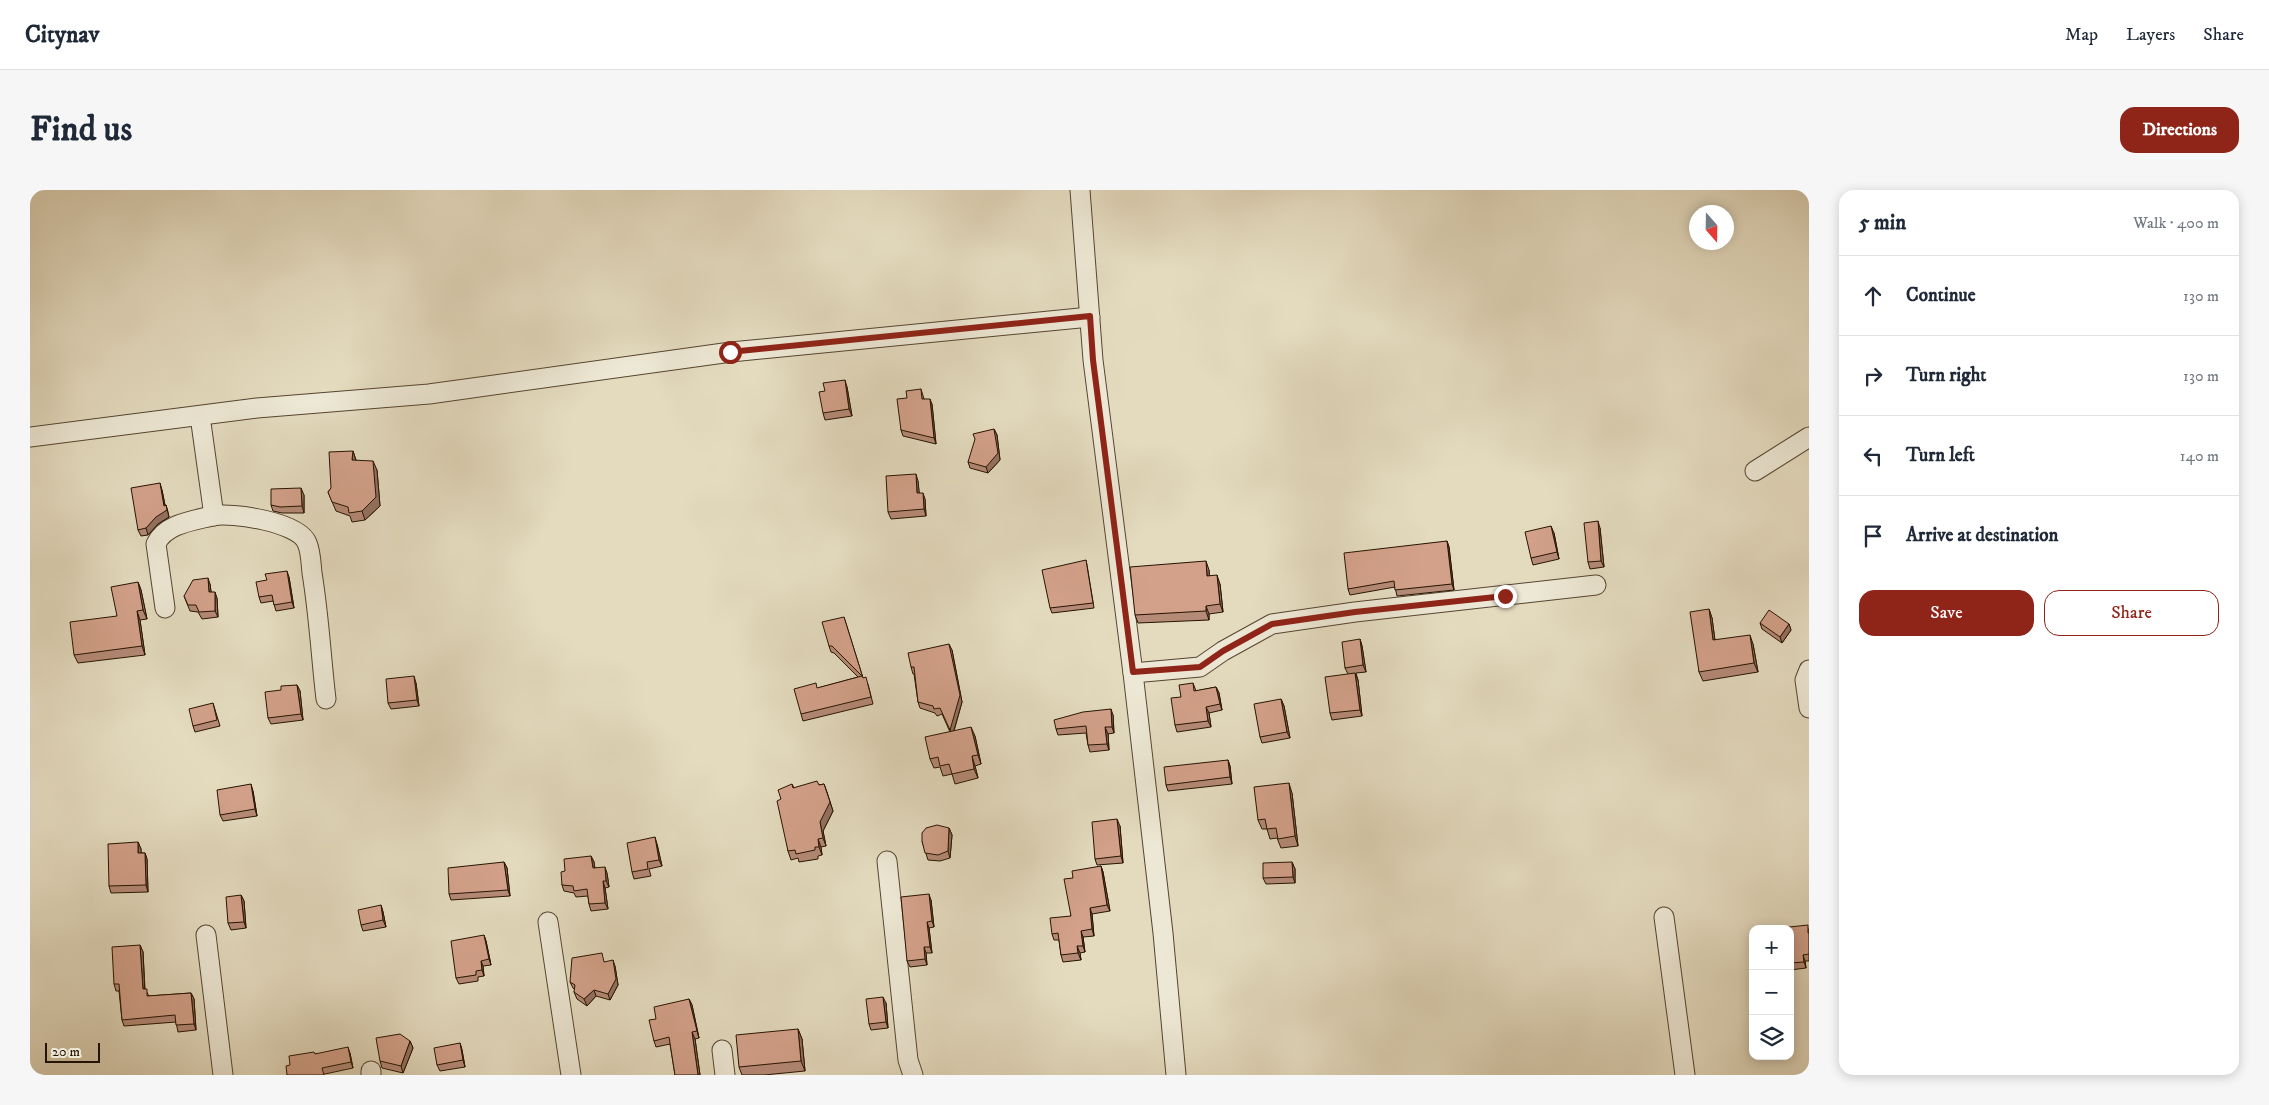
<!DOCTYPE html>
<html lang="en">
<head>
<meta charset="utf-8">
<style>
  body { margin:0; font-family:"IM FELL DW Pica",serif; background:#f6f6f7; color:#1f2937 }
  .controls { position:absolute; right:15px; bottom:15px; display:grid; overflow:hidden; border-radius:10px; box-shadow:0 2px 12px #0003 }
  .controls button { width:45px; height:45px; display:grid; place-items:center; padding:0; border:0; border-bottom:1px solid #e0e1e3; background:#fff; color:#1f2937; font:25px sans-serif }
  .compass { position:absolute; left:1659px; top:15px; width:45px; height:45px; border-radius:50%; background:#fff; box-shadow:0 2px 12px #0003; rotate:160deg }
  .scale { position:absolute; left:15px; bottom:12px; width:55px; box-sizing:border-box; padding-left:5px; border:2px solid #261300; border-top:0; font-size:14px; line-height:18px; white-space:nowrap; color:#261300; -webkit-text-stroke:4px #ede8d5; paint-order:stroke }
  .stop { position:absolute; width:15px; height:15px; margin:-11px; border:4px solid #8f2418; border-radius:50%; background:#fff }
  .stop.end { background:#8f2418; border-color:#fff; box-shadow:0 1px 5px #0008 }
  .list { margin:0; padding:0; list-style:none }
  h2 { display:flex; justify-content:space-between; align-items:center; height:65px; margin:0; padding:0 20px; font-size:21px }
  h2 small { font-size:16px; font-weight:400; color:#747a83 }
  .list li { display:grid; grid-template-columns:32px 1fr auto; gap:15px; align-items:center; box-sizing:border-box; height:80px; padding:0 20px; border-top:1px solid #e0e1e3 }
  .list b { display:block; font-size:19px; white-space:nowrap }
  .list em { font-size:16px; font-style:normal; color:#747a83 }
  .actions { display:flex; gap:10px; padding:15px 20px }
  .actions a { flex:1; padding:11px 0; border:1px solid #8f2418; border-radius:15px; text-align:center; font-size:18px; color:#8f2418 }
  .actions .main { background:#8f2418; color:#fff }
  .icon { flex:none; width:28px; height:28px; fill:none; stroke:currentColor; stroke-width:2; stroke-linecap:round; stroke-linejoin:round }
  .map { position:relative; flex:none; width:1779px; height:885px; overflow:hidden; border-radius:15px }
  header { display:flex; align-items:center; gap:30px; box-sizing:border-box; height:70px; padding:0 25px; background:#fff; border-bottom:1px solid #e0e1e3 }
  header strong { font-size:24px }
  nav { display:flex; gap:28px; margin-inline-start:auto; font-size:18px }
  .intro { display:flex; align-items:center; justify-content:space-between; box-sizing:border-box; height:120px; padding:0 30px }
  h1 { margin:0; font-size:35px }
  .button { padding:12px 22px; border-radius:15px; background:#8f2418; color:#fff; font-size:18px; font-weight:700 }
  main { display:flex; gap:30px; padding:0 30px }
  aside { flex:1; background:#fff; border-radius:15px; box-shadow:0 2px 12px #0003 }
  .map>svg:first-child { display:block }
</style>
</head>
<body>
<header>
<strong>Citynav</strong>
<nav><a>Map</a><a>Layers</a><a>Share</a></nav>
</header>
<div class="intro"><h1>Find us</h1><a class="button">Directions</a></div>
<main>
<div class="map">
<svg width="1779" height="885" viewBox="0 0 1779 885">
  <rect width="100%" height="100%" fill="#e4dbbf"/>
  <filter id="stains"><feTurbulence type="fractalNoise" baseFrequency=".004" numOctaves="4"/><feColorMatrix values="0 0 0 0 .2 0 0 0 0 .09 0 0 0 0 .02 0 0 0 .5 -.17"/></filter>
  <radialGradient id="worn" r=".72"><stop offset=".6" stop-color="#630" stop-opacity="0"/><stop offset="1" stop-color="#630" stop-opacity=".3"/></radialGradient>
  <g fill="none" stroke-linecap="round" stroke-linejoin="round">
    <defs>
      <g id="street">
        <polyline points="1050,0 1063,170 1103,483 1133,743 1146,885"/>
        <polyline points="170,226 184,326"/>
        <polyline points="0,247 227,218 399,204 701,162 1060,127"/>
        <polyline points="1725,281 1779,247"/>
        <path d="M135 418 126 354C135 334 162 331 182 326 202 322 269 332 277 353 281 362 281 374 282 383 289 425 291 467 296 509"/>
        <polyline points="1779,480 1775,490 1779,518"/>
        <polyline points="1103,483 1170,477 1193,461 1242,434 1325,422 1566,395"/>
        <polyline points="857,671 878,870 883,885"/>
        <polyline points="1634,727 1655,885"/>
        <polyline points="518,732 541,885"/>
        <polyline points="176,745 193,885"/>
        <polyline points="692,860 695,885"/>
        <polyline points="341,881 341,885"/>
      </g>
    </defs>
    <use href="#street" stroke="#564530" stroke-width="21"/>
    <use href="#street" stroke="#ede8d5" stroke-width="19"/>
  </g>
  <g fill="#b58a77" stroke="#261300">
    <polygon points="817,197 822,226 795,230 793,223"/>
    <polygon points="891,199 894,209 902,214 906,254 873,246 871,240 877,208"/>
    <polygon points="964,239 967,245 970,270 958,283 940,278 938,272"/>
    <polygon points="323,261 326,270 347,280 350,316 335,330 322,332 320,326 306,321 298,302 301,298"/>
    <polygon points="888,291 889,303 895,309 896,326 861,329 858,322"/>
    <polygon points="132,300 135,315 136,315 138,322 139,327 128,334 118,345 111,346 108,340"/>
    <polygon points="274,305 274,323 252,323 243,321 241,315"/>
    <polygon points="1570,338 1574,377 1560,379 1558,372"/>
    <polygon points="1524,343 1529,369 1503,375 1501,368"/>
    <polygon points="1417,351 1419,357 1424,400 1367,406 1365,397 1320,405 1318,399"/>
    <polygon points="1056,370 1057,375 1064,418 1022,423 1020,418"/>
    <polygon points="1179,380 1179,386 1190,394 1193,422 1179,424 1179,430 1108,433 1105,425"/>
    <polygon points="259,387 264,418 246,421 243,411 231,413 229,407"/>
    <polygon points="108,392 111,400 117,429 110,430 115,465 48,473 44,465 87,426"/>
    <polygon points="180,394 181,402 187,408 188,427 172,429 168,422 160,421 154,406"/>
    <polygon points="1679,419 1682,428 1685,450 1723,454 1728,482 1673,491 1669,482"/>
    <polygon points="814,427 833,488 838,494 843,514 773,531 771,524 788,498 828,487 804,463 801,462 799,456"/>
    <polygon points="1730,433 1759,434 1761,440 1752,453 1732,439"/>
    <polygon points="1330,449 1332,456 1336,482 1326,483 1328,490 1332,526 1302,530 1300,523 1318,484 1315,478"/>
    <polygon points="922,460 932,512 924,541 945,546 951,574 945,576 948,588 925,594 922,584 913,586 910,577 904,578 900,569 920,542 912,524 907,526 905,523 890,518 888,512 884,484 883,484 881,477"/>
    <polygon points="386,493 389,516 361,519 358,513"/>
    <polygon points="1163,493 1166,501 1186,497 1189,503 1192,520 1179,523 1181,537 1147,542 1145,535 1151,507"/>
    <polygon points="267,495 270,501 273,530 241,534 238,528 251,500"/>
    <polygon points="1251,509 1254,516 1260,548 1232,553 1230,547"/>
    <polygon points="183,513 190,536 165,542 163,536"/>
    <polygon points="1083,525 1084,543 1078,544 1079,560 1060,562 1058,555 1056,543 1028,545 1026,539"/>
    <polygon points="1198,570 1200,576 1202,594 1138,601 1136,595"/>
    <polygon points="762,594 764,598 789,595 794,594 797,602 803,621 793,641 796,656 791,657 792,665 788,666 788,669 769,672 768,668 761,670 758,661 751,609"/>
    <polygon points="223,601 227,626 193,631 190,625"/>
    <polygon points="1262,603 1268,656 1251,658 1247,648 1240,649 1237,639 1232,639 1228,630"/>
    <polygon points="1090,636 1093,673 1067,675 1065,669"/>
    <polygon points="919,638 922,645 920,668 910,671 898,670 892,651"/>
    <polygon points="108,652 111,659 111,663 115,663 117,669 118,702 81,703 79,696"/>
    <polygon points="627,654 632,676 619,679 621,686 604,689 602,682"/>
    <polygon points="561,666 564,672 565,678 577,683 579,697 575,698 578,719 561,721 559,714 558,706 546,707 544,703 534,701 532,695 535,681"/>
    <polygon points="474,672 477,678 480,706 421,710 419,704"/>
    <polygon points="1262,672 1265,679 1265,693 1236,694 1233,688"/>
    <polygon points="1071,676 1073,682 1080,721 1062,724 1064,746 1053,747 1055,762 1050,763 1051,770 1033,772 1031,765 1029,750 1024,750 1022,744 1041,726 1043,688"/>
    <polygon points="211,705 214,711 216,738 201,740 198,733"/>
    <polygon points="901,710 904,737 899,738 902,763 896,763 897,775 880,777 877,771"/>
    <polygon points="351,715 353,722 356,737 333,741 331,735"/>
    <polygon points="1760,739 1779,739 1779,771 1775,771 1776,778 1760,780"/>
    <polygon points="454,745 456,751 461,775 453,776 454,786 448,787 448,791 429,794 426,788"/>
    <polygon points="110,755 113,762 115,799 119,806 161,803 164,809 166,840 148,842 146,832 94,836 92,830 89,801 86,801 84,794"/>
    <polygon points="575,772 585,776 588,795 580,810 566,806 557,816 547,809 544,802 545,800 543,798 540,792"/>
    <polygon points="659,809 662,815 669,848 665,849 670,885 645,885 640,854 626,857 624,851 626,829"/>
    <polygon points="856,813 858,838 841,840 839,834"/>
    <polygon points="768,839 772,849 775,881 734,885 712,885 709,877"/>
    <polygon points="380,851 383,858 373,883 352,878 350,871"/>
    <polygon points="430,853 432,860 435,877 410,881 407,875"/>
    <polygon points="320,863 323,878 295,884 260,875 285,864"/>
  </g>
  <g fill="#947161" stroke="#261300">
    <polygon points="815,190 817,197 822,226 819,219"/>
    <polygon points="900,209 902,214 906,254 904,248"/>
    <polygon points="964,239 967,245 970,270 958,283 956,277"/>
    <polygon points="323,261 326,271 322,270"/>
    <polygon points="343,271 347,280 350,316 335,330 332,321"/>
    <polygon points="886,284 888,291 890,310 887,303"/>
    <polygon points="130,293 132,300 136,321 136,315 139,327 128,334 118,345 116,338 134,316"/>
    <polygon points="271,298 274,305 274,323 272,316"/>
    <polygon points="893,303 895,309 896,326 894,319"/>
    <polygon points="1568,331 1570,338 1574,377 1571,371"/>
    <polygon points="1521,336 1524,343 1529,369 1527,362"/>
    <polygon points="1417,351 1419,357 1424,400 1422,394"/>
    <polygon points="1176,371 1179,380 1180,395 1177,386"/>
    <polygon points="257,381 259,387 264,418 262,412"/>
    <polygon points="1187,385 1190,394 1193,422 1190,414"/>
    <polygon points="178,388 180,394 182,408 179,402"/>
    <polygon points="108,392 111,400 117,429 113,420"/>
    <polygon points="185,402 187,408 188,427 185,421"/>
    <polygon points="1176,416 1179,424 1179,430 1176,421"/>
    <polygon points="1679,419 1682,428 1686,459 1683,450"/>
    <polygon points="107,421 110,430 115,465 112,456"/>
    <polygon points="1759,434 1761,440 1752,453 1750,447"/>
    <polygon points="1720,445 1723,454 1728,482 1724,473"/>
    <polygon points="1330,449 1332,456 1336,482 1333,475"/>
    <polygon points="919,454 922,460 932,512 922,547 920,540"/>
    <polygon points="1325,483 1328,490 1332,526 1330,520"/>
    <polygon points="384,486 386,493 389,516 387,510"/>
    <polygon points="267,495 270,501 273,530 271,524"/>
    <polygon points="1186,497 1189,503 1192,520 1190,514"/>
    <polygon points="1251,509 1254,516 1260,548 1257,542"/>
    <polygon points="1176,517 1179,523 1181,537 1178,531"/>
    <polygon points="1081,519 1083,525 1084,543 1082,537"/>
    <polygon points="941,537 945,546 951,574 948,565"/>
    <polygon points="1075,537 1078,544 1079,560 1077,554"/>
    <polygon points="942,566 945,576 948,588 944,579"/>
    <polygon points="1198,570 1200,576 1202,594 1200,587"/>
    <polygon points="1259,593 1262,603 1268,656 1265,646"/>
    <polygon points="221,594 223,601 227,626 225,619"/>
    <polygon points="794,594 803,621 793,641 796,656 793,648 790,632"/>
    <polygon points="1087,629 1090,636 1093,673 1091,666"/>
    <polygon points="919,638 922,645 920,668 918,661"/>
    <polygon points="625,647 627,654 632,676 629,670"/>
    <polygon points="788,649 791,657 792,665 789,657"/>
    <polygon points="108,652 111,659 111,670 108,663"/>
    <polygon points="115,663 117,669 118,702 116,695"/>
    <polygon points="561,666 564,672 565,685 563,678"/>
    <polygon points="474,672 477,678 480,706 478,700"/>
    <polygon points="1262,672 1265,679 1265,693 1263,687"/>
    <polygon points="1071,676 1073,682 1080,721 1077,715"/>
    <polygon points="575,677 577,683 579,697 576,691"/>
    <polygon points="573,691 575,698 578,719 575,713"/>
    <polygon points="899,704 901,710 904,737 902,731"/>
    <polygon points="211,705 214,711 216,738 214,732"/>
    <polygon points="351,715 353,722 356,737 353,730"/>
    <polygon points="1060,718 1062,724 1064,746 1062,739"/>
    <polygon points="897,732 899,738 902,763 900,757"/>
    <polygon points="1051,741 1053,747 1055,762 1053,756"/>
    <polygon points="454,745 456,751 461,775 459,769"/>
    <polygon points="110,755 113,762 115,806 113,799"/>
    <polygon points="1047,756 1050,763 1051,770 1048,763"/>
    <polygon points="894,757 896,763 897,775 895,769"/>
    <polygon points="1773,765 1775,771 1776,778 1774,772"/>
    <polygon points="583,770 585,776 588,795 580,810 578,804"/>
    <polygon points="451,771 453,776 454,786 452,780"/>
    <polygon points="564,800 566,806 557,816 554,809"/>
    <polygon points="161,803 164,809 166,840 164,834"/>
    <polygon points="853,807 856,813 858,838 856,832"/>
    <polygon points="659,809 662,815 669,848 667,841"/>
    <polygon points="768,839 772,849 775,881 771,871"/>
    <polygon points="662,842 665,849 670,885 668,885"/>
    <polygon points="380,851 383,858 373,883 371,876"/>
    <polygon points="430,853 432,860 435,877 433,870"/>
    <polygon points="318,857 320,863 323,878 321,872"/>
  </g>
  <g fill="#d3a18a" stroke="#261300">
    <polygon points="815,190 819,219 793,223 789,202 795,201 793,193"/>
    <polygon points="891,199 892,209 900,209 904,248 871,240 867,209 877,208 876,201"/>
    <polygon points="964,239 968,263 956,277 938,272 945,249 943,244"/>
    <polygon points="323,261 322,270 343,271 346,307 332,321 319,323 318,317 302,312 298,302 301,298 299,262"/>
    <polygon points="886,284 887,303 893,303 894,319 858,322 856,286"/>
    <polygon points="130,293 134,316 136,315 137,320 126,327 116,338 108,340 101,298"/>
    <polygon points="271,298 272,316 250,317 241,315 241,299"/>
    <polygon points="1568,331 1571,371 1558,372 1554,333"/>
    <polygon points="1521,336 1527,362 1501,368 1495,342"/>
    <polygon points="1417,351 1422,394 1365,400 1364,391 1318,399 1314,363"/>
    <polygon points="1056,370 1063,413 1020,418 1012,380"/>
    <polygon points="1176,371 1177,386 1187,385 1190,414 1176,416 1176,421 1105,425 1100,377"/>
    <polygon points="257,381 262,412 244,415 242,405 229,407 226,392 237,390 235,384"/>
    <polygon points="178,388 179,402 185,402 185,421 169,422 166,415 158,415 154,406 163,390"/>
    <polygon points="108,392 113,420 107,421 112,456 44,465 40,432 87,426 81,397"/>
    <polygon points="1679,419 1683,450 1720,445 1724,473 1669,482 1660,422"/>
    <polygon points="1739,420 1759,434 1750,447 1730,433"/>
    <polygon points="814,427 833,488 836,487 841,507 771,524 764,499 786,493 787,498 832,486 802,456 799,456 792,432"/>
    <polygon points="1330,449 1333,475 1315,478 1312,452"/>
    <polygon points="919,454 930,505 920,540 910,518 904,519 903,516 888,512 884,477 881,477 878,463"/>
    <polygon points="1325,483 1330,520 1300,523 1295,487"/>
    <polygon points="384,486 387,510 358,513 356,489"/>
    <polygon points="1163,493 1164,501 1186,497 1190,514 1176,517 1178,531 1145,535 1141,508 1151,507 1149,495"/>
    <polygon points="267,495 271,524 238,528 235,502 251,500 251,496"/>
    <polygon points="1251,509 1257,542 1230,547 1224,514"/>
    <polygon points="183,513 187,530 163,536 159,519"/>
    <polygon points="1081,519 1082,537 1075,537 1077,554 1058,555 1056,536 1026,539 1024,530 1053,522"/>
    <polygon points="941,537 948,565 942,566 944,579 922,584 919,574 910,576 908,567 900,569 895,547"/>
    <polygon points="1198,570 1200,587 1136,595 1134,577"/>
    <polygon points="787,591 789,595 794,594 800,612 790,632 793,648 788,649 789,657 785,657 785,660 766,664 765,660 758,661 747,611 751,609 748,600 762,594 763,598"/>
    <polygon points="1259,593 1265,646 1248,649 1246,638 1237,639 1235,629 1228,630 1224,597"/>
    <polygon points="221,594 225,619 190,625 187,600"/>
    <polygon points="1087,629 1091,666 1065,669 1062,632"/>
    <polygon points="907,635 919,638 918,661 908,665 895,663 892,651 892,643 896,638"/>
    <polygon points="625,647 629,670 617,672 618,679 602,682 597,653"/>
    <polygon points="108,652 108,663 115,663 116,695 79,696 78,654"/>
    <polygon points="561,666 563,678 575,677 576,691 573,691 575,713 559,714 557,699 544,701 543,696 532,695 531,682 535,681 534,669"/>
    <polygon points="474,672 478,700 419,704 418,678"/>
    <polygon points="1262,672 1263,687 1233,688 1233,673"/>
    <polygon points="1071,676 1077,715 1060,718 1062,739 1051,741 1053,756 1047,756 1048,763 1031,765 1028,743 1022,744 1020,728 1041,726 1034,689 1043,688 1042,681"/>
    <polygon points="899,704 902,731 897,732 900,757 894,757 895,769 877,771 871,707"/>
    <polygon points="211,705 214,732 198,733 196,707"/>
    <polygon points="351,715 353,730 331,735 328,720"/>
    <polygon points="1778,735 1778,743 1779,743 1779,764 1773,765 1774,772 1760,773 1760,739 1750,739 1750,738"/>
    <polygon points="454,745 459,769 451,771 452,780 446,781 446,785 426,788 421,751"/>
    <polygon points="110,755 113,799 117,799 117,806 161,803 164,834 146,835 145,825 92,830 89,794 84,794 82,757"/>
    <polygon points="572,763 574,772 583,770 586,789 578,804 564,800 554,809 544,802 545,795 540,792 542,768"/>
    <polygon points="853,807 856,832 839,834 836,809"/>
    <polygon points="659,809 667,841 662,842 668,885 645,885 639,847 624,851 619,830 626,829 624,817"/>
    <polygon points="768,839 771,871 709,877 706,845"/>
    <polygon points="370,844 380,851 371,876 350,871 346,848"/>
    <polygon points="430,853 433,870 407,875 404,858"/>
    <polygon points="318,857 321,872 292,878 294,885 257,885 256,876 260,875 259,866 284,862 285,864"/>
  </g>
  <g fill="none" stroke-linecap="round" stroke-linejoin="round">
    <polyline stroke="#8f2418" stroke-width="6" points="700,162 1060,126 1063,170 1103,482 1170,477 1193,461 1242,434 1325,422 1475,406"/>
  </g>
  <rect width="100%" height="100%" filter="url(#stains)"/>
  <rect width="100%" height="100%" fill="url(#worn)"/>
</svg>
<div class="controls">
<button>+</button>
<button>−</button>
<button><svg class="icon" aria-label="layers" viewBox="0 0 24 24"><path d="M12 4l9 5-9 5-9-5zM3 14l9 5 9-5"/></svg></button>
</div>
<svg class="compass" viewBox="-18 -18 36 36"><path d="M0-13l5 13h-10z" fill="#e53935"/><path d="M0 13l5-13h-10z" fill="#747a83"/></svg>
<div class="scale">20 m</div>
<div class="stop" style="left:700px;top:162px"></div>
<div class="stop end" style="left:1475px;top:406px"></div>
</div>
<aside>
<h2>5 min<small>Walk · 400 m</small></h2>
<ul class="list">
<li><svg class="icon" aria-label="ahead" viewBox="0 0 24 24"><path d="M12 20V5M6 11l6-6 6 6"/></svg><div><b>Continue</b></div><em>130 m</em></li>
<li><svg class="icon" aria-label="right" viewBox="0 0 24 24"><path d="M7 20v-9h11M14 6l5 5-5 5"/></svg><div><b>Turn right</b></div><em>130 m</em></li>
<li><svg class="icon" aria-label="left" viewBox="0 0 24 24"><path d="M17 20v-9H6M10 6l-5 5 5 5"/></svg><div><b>Turn left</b></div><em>140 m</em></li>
<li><svg class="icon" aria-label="arrive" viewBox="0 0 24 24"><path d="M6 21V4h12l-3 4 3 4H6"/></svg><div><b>Arrive at destination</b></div></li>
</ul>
<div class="actions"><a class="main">Save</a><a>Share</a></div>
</aside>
</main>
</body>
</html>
